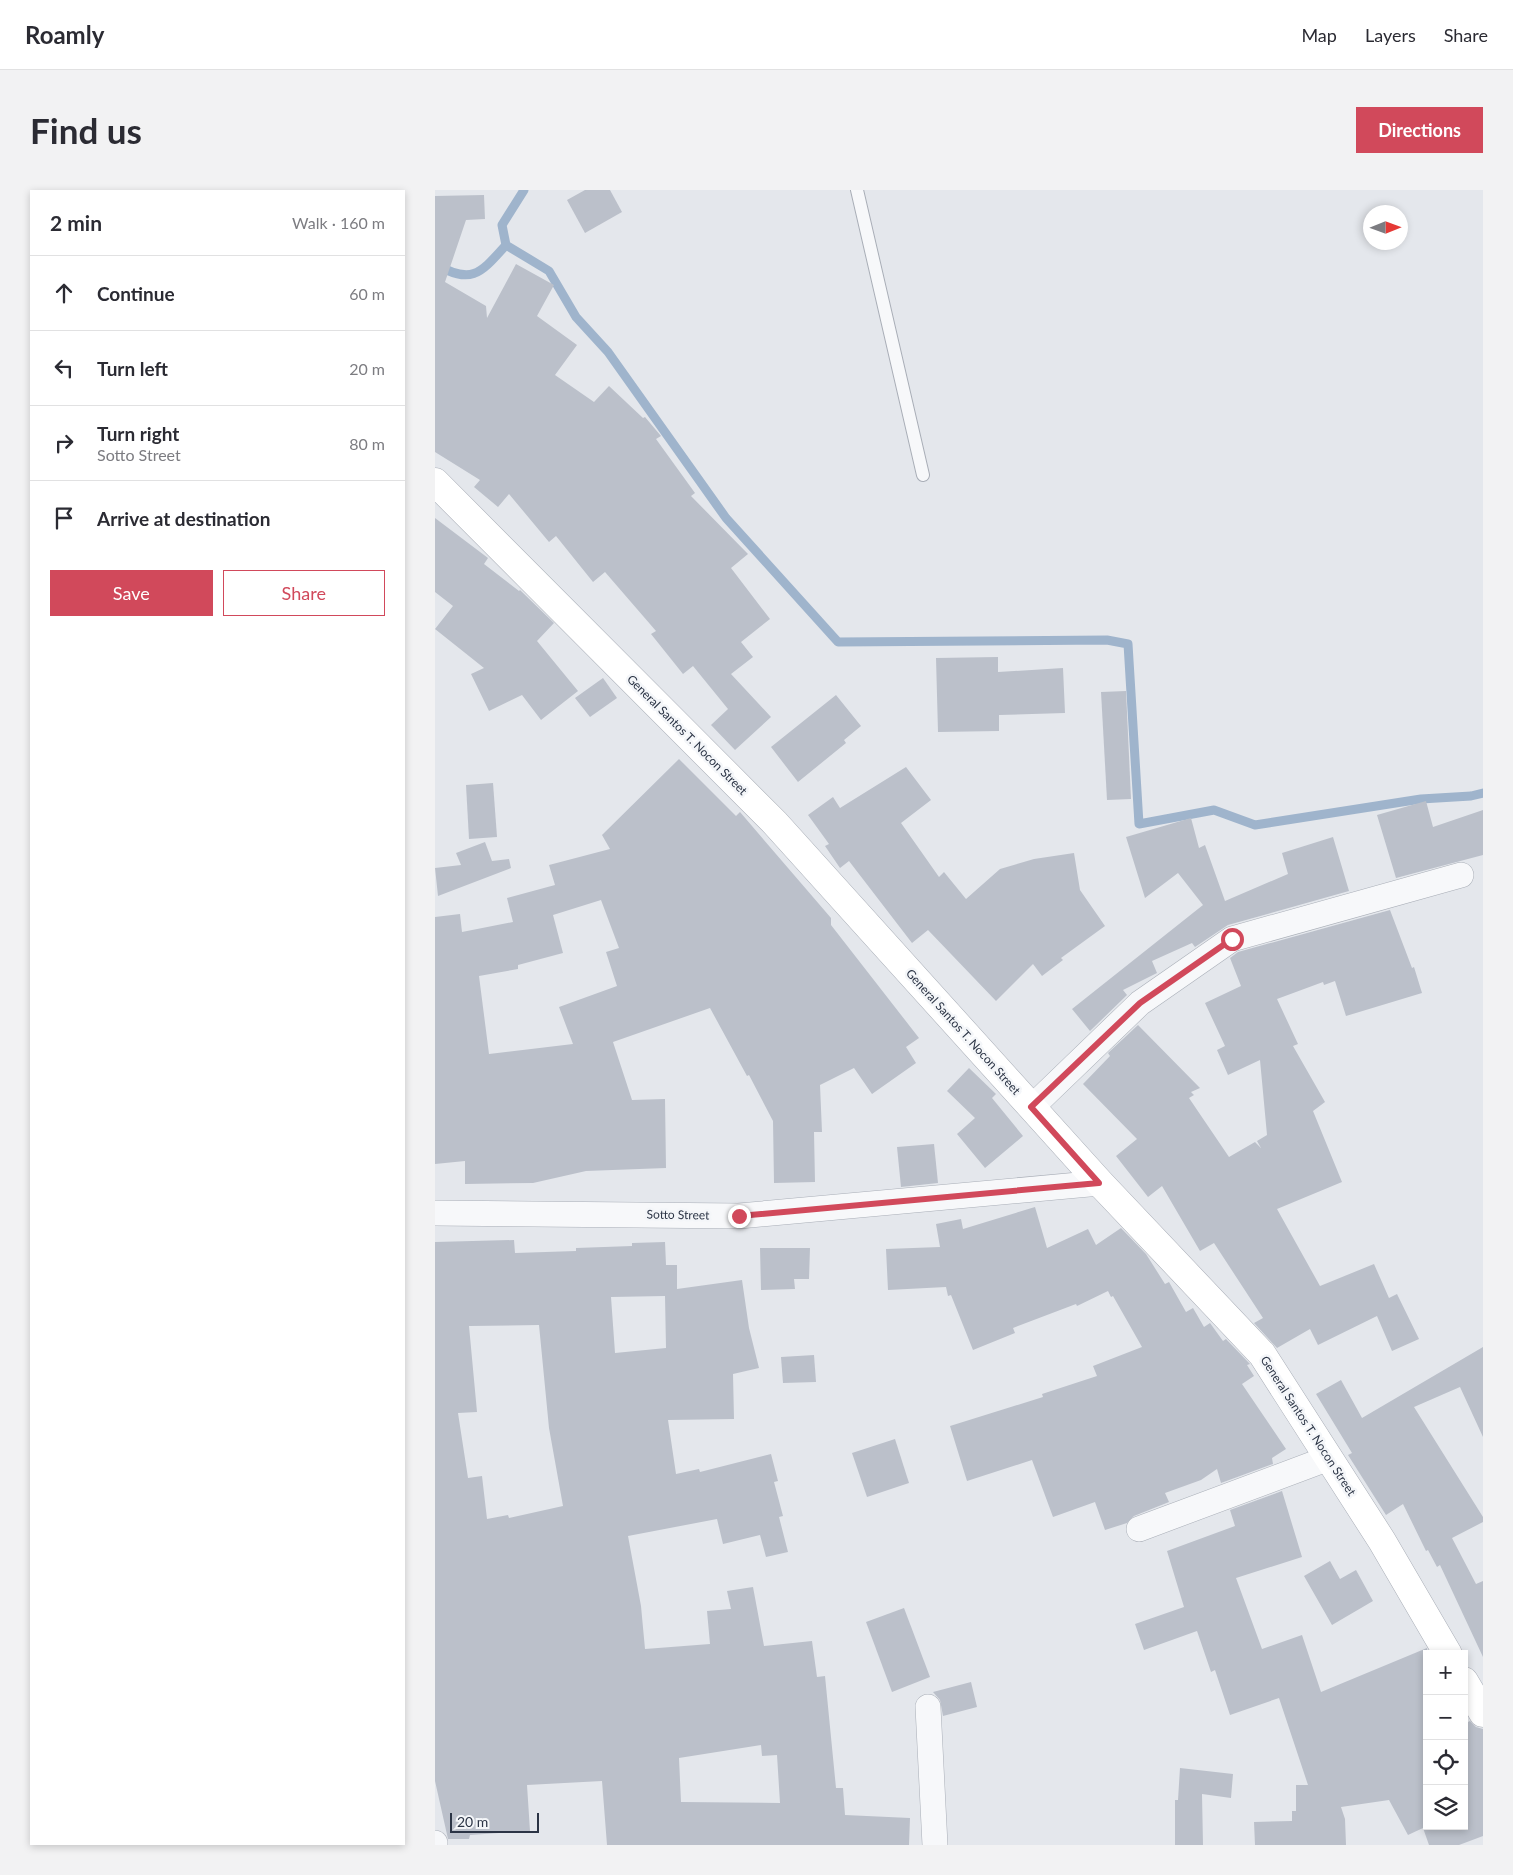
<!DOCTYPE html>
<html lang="en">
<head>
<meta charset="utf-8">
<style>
  body { margin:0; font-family:Lato,sans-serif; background:#f2f2f3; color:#2b2b33 }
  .controls { position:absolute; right:15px; bottom:15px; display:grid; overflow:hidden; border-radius:0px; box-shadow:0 2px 8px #0003 }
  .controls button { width:45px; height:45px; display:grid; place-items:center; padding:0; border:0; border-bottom:1px solid #e1e1e2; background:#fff; color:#2b2b33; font:25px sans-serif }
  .compass { position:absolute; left:928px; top:15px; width:45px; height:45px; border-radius:50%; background:#fff; box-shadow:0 2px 8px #0003; rotate:89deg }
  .scale { position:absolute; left:15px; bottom:12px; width:89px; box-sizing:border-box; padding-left:5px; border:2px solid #2b3445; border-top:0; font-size:14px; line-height:18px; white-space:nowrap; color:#2b3445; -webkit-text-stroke:4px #f4f6f9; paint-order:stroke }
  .stop { position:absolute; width:15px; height:15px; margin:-11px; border:4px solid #d1495b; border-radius:50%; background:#fff }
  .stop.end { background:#d1495b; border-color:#fff; box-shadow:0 1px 5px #0008 }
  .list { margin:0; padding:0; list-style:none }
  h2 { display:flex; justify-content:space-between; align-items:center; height:65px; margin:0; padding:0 20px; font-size:21px }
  h2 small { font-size:16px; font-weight:400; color:#7c7c81 }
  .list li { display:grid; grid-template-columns:32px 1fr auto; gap:15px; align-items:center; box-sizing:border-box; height:75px; padding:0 20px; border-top:1px solid #e1e1e2 }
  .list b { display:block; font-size:19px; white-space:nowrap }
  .list p { margin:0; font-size:16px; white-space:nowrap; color:#7c7c81 }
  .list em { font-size:16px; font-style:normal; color:#7c7c81 }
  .actions { display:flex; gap:10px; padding:15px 20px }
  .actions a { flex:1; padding:11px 0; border:1px solid #d1495b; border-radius:0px; text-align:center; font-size:18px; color:#d1495b }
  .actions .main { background:#d1495b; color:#fff }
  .icon { flex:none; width:28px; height:28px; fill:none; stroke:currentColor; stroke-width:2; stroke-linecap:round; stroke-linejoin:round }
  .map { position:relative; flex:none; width:1048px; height:1655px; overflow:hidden; border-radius:0px }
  header { display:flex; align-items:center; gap:30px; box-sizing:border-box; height:70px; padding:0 25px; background:#fff; border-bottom:1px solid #e1e1e2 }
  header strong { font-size:24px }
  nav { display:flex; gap:28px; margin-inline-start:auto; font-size:18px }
  .intro { display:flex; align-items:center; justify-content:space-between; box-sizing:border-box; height:120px; padding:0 30px }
  h1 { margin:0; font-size:35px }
  .button { padding:12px 22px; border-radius:0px; background:#d1495b; color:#fff; font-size:18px; font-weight:700 }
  main { display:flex; gap:30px; padding:0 30px }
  aside { flex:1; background:#fff; border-radius:0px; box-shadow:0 2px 8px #0003 }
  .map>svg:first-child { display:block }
</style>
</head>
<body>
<header>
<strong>Roamly</strong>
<nav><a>Map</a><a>Layers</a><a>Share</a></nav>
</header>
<div class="intro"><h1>Find us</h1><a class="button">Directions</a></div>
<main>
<aside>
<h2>2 min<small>Walk · 160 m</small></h2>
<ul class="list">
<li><svg class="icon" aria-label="ahead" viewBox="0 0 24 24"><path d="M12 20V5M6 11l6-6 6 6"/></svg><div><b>Continue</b></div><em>60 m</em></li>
<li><svg class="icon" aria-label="left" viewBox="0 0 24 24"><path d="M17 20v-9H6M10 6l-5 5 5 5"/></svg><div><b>Turn left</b></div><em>20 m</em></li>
<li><svg class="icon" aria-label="right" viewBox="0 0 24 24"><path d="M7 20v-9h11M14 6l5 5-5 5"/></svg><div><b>Turn right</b><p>Sotto Street</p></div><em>80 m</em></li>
<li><svg class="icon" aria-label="arrive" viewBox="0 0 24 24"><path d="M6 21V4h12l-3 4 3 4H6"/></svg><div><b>Arrive at destination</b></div></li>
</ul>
<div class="actions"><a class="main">Save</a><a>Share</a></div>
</aside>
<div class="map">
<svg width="1048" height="1655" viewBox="0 0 1048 1655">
  <rect width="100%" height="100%" fill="#e4e7ec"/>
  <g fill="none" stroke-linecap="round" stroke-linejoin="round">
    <g stroke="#9fb4cc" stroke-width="9">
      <polyline points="89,0 67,35 71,55 114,81 141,127 173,162 291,328 403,452 672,450 693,454 704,634 779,620 820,635 986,609 1036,606 1048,603"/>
      <path d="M0 74C37 95 45 84 71 55"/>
    </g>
  </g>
  <g fill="#bbc0ca" fill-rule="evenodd">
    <polygon points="150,0 175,0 187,22 150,43 132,10"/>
    <polygon points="49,5 50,29 31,30 10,92 51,116 52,128 81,74 119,95 102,126 142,155 120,185 159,212 174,196 208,228 210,227 226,246 221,249 260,303 256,306 313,364 296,378 335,429 306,452 318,467 296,484 336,527 300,560 276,535 293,519 258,476 248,484 216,444 221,441 170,382 158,392 121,346 114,352 74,304 63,317 39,297 45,290 0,262 0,6"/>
    <polygon points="0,328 53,368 49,374 84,401 85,400 119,433 102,451 143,501 106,530 87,505 54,521 36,484 49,478 0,439 18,416 0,402"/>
    <polygon points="563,467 563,482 628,478 630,523 564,525 564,541 503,542 501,468"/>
    <polygon points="168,488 182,508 155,527 140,508"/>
    <polygon points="691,501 696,609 672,610 666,502"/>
    <polygon points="401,505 426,536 409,550 411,553 363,592 336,557"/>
    <path d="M244 569 301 626 305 622 396 728V735L484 848 471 857 481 873 437 904 419 878 385 895 387 942H379L380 992 339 993 338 931 314 885 312 886 275 818 178 852 197 910 230 909 231 978 151 981 98 993 30 994V971L0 974V727L25 724 27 742 78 732 72 708 120 695 114 675 175 659 167 645ZM166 710 184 758 171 762 182 796 124 817 138 854 54 864 44 786 83 779V775L128 763 118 725Z"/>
    <polygon points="471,577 496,610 466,633 504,687 509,682 531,709 565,679 599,669 639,663 645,700 670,736 626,768 628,770 607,786 598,774 561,811 493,740 477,753 414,671 405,678 390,656 394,654 373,625 398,607 405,618"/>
    <polygon points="58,593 62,647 34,649 31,595"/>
    <polygon points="991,611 998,637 1048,620 1048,665 961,688 942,625"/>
    <polygon points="756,628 764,658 770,655 790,711 853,684 847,663 898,647 914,701 793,735 760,757 757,753 717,771 722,783 688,800 692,805 655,841 637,819 768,715 743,683 710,708 691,647"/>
    <polygon points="50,652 57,671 74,669 76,678 3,706 0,678 26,675 21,663"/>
    <polygon points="955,720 977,778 979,777 987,803 911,826 900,791 889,795 888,792 842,809 863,854 858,856 890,912 878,921 907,992 842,1019 885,1096 939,1074 954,1108 962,1104 984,1149 957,1161 942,1126 883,1155 875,1139 842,1158 819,1133 828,1128 779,1053 765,1061 727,996 713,1007 681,966 702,949 648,894 675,866 673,863 703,835 765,898 756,902 759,905 754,908 794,967 820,952 826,958 822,951 832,945 825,870 793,885 782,860 790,856 770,813 806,796 795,768 803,762"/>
    <polygon points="534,878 561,904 557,908 588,946 550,978 522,944 540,928 512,901"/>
    <polygon points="499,954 503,993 466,997 462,957"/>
    <polygon points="600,1017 612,1058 653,1039 661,1055 686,1038 711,1064 730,1094 734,1092 751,1122 758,1118 769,1137 775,1133 788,1151 791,1149 815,1174 812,1175 819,1186 807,1194 851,1259 837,1268 838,1274 786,1293 782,1279 766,1290 730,1303 734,1312 699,1326 692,1333 670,1340 660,1312 618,1327 597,1270 532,1291 515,1236 608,1207 607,1204 662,1186 658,1176 707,1157 678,1106 676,1107 673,1101 642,1116 641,1114 578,1138 580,1143 538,1160 516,1105 513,1106 511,1097 453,1100 451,1059 505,1057 501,1034 526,1029 528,1039"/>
    <path d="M79 1050 80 1063 141 1061V1058L197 1056V1053L230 1052 231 1075H242V1099L307 1090 314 1138 324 1178 298 1184 299 1229 233 1230 241 1284 264 1279 265 1282 336 1264 343 1291 339 1292 348 1326 344 1327 353 1362 331 1367 325 1345 288 1354 282 1329 193 1346 206 1416 210 1459 275 1454 272 1421 296 1419 292 1401 318 1397 329 1456 377 1451 382 1487 390 1486 401 1598H408L410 1625 475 1628 474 1655H172L167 1591 92 1595 95 1641 35 1645 34 1649H13L0 1591V1052ZM230 1106 231 1158 180 1163 176 1107ZM104 1135 114 1238 128 1316 74 1328 73 1325 52 1329 47 1286 33 1288 23 1223 42 1222 34 1136ZM326 1555 327 1566 342 1565 345 1613 246 1612 244 1568Z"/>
    <polygon points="325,1058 375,1058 374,1089 359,1089 360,1099 326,1100"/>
    <polygon points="1048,1157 1048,1247 1025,1197 979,1217 1048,1327 1048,1332 1017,1348 1041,1394 1048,1391 1048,1467 1005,1375 1002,1377 993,1360 991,1361 968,1314 951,1325 913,1265 917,1263 881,1204 906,1190 927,1228"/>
    <polygon points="379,1165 381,1192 348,1193 346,1167"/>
    <polygon points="460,1249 474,1293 432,1307 417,1263"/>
    <polygon points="847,1301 867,1367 801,1388 827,1459 867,1445 886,1502 992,1458 992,1636 1029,1636 1029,1534 1035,1531 1041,1537 1048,1539 1048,1646 1024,1655 994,1655 988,1638 973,1645 954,1610 906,1617 910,1629 911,1655 820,1655 819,1632 857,1631 857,1621 861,1621 861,1595 873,1595 844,1508 795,1525 780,1480 776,1482 762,1441 709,1460 700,1434 749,1417 732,1361 800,1336 795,1320"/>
    <polygon points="895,1371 905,1389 921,1380 938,1411 897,1435 869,1386"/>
    <polygon points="469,1418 495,1487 457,1502 431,1432"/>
    <polygon points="536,1492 542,1517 508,1526 505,1510 498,1502"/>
    <polygon points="745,1578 798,1584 796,1608 767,1604 768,1655 740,1655 740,1610 743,1610"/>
  </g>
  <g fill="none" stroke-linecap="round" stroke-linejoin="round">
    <defs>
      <polyline id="service" points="422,0 488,285"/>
      <g id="minor">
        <polyline points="597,917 705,813 797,749 1026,685"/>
        <polyline points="0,1023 304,1026 665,993"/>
        <polyline points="704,1339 894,1268"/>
        <polyline points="493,1517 500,1655"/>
        <polyline points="0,1653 0,1655"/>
      </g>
      <g id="secondary">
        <polyline points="0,292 340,633 665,993 827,1164 947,1351 1013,1464"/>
        <polyline points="1029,1491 1048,1523"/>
      </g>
    </defs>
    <use href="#service" stroke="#a9aeb7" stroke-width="14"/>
    <use href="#minor" stroke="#a9aeb7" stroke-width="26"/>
    <use href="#secondary" stroke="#a9aeb7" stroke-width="29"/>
    <use href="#service" stroke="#f7f8fa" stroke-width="12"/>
    <use href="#minor" stroke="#f7f8fa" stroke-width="25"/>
    <use href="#secondary" stroke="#fff" stroke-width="28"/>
  </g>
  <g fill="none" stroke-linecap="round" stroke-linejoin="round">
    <polyline stroke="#d1495b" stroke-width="6" points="304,1026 664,993 596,917 705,813 797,749"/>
  </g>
  <g text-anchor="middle" stroke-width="5" stroke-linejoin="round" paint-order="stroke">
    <g font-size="12" fill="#2b3445" stroke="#f4f6f9">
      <text transform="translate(252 545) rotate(45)" y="4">General Santos T. Nocon Street</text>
      <text transform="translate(528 842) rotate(48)" y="4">General Santos T. Nocon Street</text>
      <text transform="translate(243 1025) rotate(1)" y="4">Sotto Street</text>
      <text transform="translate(873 1236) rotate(57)" y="4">General Santos T. Nocon Street</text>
    </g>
  </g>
</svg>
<div class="controls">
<button>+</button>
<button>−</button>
<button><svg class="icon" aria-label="locate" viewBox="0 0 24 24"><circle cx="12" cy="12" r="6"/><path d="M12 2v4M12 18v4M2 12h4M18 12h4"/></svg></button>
<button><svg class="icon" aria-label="layers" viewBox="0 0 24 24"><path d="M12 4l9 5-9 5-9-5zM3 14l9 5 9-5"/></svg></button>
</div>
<svg class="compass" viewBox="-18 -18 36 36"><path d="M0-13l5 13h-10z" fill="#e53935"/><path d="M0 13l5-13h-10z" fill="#7c7c81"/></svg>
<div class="scale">20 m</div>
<div class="stop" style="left:797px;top:749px"></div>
<div class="stop end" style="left:304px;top:1026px"></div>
</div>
</main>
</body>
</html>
